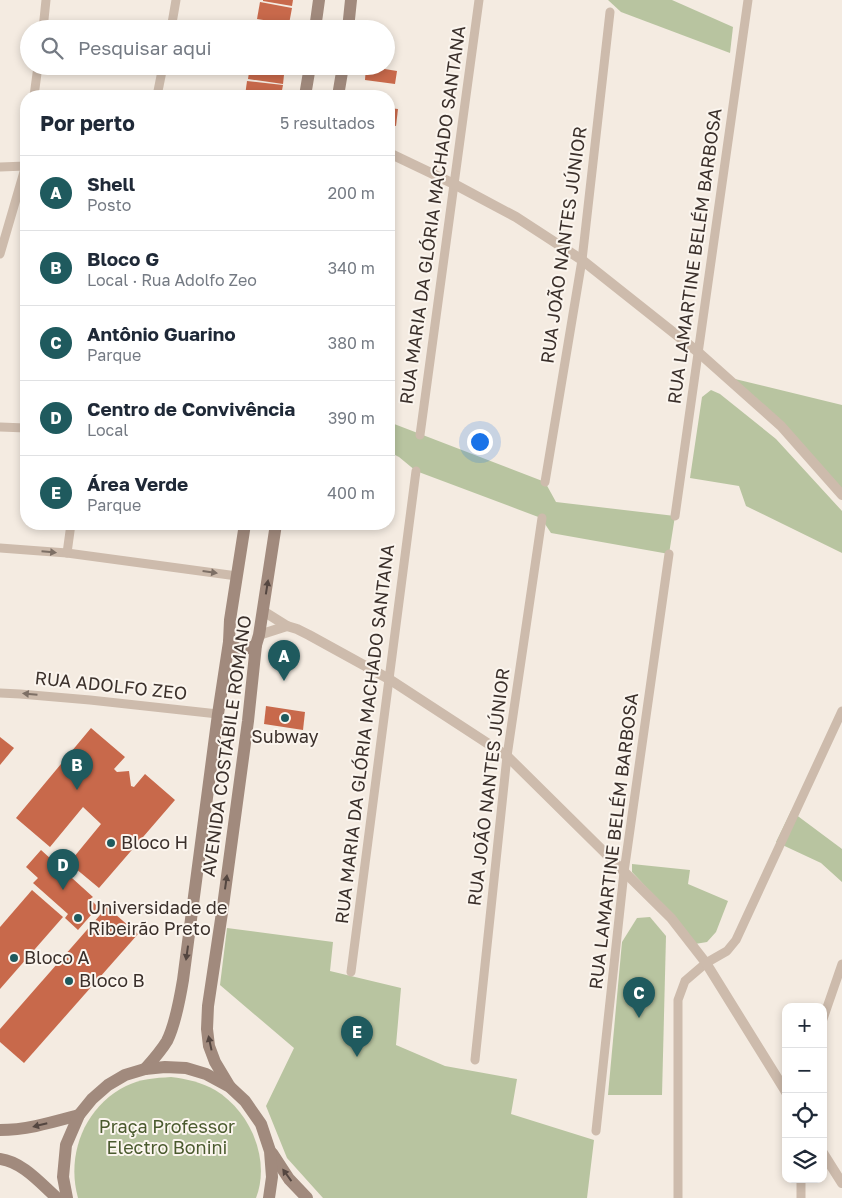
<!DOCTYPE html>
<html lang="pt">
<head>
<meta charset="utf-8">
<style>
  body { margin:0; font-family:"Golos Text",sans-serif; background:#f2f2f3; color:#1f2937 }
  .controls { position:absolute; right:15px; bottom:15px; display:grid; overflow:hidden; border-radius:10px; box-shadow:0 2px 8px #0003 }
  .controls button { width:45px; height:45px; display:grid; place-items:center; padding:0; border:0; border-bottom:1px solid #e0e1e3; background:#fff; color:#1f2937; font:25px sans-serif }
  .you { position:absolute; left:479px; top:441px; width:18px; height:18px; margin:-12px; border:4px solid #fff; border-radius:50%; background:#1a73e8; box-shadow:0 0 0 8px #1a73e833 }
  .badge { display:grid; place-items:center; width:32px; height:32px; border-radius:50%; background:#1f5a5e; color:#fff; font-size:16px; font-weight:700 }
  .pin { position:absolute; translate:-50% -41px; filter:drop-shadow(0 1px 2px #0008) }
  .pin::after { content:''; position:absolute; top:26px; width:18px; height:15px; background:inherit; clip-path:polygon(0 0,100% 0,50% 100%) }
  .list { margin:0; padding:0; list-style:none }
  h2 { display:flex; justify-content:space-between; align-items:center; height:65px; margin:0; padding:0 20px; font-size:21px }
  h2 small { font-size:16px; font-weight:400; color:#747a83 }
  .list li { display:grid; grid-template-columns:32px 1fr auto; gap:15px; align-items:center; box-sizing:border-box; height:75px; padding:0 20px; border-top:1px solid #e0e1e3 }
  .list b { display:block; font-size:19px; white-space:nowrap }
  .list p { margin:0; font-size:16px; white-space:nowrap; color:#747a83 }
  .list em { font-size:16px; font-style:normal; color:#747a83 }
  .icon { flex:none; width:28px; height:28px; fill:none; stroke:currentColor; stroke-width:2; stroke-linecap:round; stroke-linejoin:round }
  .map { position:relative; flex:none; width:842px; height:1198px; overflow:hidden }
  .search { position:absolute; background:#fff; box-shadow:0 2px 8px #0003; left:20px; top:20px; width:375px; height:55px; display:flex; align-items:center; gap:12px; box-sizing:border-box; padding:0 18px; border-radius:28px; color:#747a83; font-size:19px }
  .panel { position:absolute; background:#fff; box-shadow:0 2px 8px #0003; left:20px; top:90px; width:375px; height:440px; border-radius:20px }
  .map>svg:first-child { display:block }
</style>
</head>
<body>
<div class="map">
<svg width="842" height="1198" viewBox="0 0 842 1198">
  <rect width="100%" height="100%" fill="#f4ebe1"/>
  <g fill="#b8c4a0">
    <polygon points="608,0 672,0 733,27 730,53 621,12"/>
    <polygon points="735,379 842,405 842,495"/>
    <polygon points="711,390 720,394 776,439 842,511 842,553 746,506 739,486 690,478 702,397"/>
    <polygon points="389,422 545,482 556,502 675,516 669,554 551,533 541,518 416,471 399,457 389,452"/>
    <polygon points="791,811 842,849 842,882 821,863 776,842"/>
    <polygon points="632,864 690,870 688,884 728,901 716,932 707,942 695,944 661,903 632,872"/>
    <polygon points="650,917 666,936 662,1095 608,1095 622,942 637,918"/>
    <polygon points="227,928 333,942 330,971 401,988 396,1045 445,1066 517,1079 511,1114 594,1140 587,1198 323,1198 287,1158 266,1106 294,1048 220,985"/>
    <path d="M171 1077C187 1079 201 1082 215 1090 250 1111 271 1159 256 1198H78C66 1155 84 1107 126 1086 140 1079 155 1078 171 1077Z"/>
  </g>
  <g fill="#c8694b">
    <polygon points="263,0 293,0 292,6 263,1"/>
    <polygon points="260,2 292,8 289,24 257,19"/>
    <polygon points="256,21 290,26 290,29 255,29"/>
    <polygon points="250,66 285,66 283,84 248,79"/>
    <polygon points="366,66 397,71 395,84 365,80"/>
    <polygon points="247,81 283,85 281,96 245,96"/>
    <polygon points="389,108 398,109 396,126 389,125"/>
    <polygon points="266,706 305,712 303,730 264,724"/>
    <polygon points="91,728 125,757 114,769 117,772 129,771 131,786 134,787 145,774 175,800 99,888 69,863 101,824 83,807 50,847 16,818"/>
    <polygon points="0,737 14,748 0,765"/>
    <polygon points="41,850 93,897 90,899 98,907 78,930 65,918 68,914 33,883 38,878 26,867"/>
    <polygon points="32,890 63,917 0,989 0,927"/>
    <polygon points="107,907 138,934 24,1063 0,1042 0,1029"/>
  </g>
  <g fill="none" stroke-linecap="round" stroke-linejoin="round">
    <g stroke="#cdbbac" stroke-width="9">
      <polyline points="43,29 46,0"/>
      <polyline points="171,29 176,0"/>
      <polyline points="34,96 38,66"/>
      <polyline points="157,96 163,66"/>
      <polyline points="0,167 26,166"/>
      <polyline points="0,254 26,165"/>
      <polyline points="0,427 26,428"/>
      <polyline points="420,435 479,0"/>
      <polyline points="545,482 582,260 610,12"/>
      <polyline points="675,516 748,0"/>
      <polyline points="0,548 67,553 237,576"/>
      <polyline points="67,553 71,524"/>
      <polyline points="0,693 20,694 90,700 218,714"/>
      <polyline points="351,972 416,471"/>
      <polyline points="823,1019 842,964"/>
      <polyline points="475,1060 507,756 542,518"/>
      <polyline points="596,1131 624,872 669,554"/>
      <polyline points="678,1198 678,1000 685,981 706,963 727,951 736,940 842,711"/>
      <polyline points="801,1198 801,1179"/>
    </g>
    <g stroke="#cdbbac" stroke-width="10">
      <polyline points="389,153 454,184 516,217 582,260 698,352 781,426 842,495"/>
      <polyline points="263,611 287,626 297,629 309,635 389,679 507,756 671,918 706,963 786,1092"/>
      <polyline points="259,635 287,626"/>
      <polyline points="823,1153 842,1183"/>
    </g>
    <g stroke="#a18a7d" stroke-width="12">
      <polyline points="315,29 319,0"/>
      <polyline points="348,29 351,0"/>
      <polyline points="305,96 310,66"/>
      <polyline points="338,96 343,66"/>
      <path d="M229 642C237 651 245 651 256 645"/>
      <path d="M145 1069C153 1060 161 1051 167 1041 175 1025 180 998 183 980L218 714 229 642 230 620 245 524"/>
      <polyline points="230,1087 215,1062 209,1046 207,1029 208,1006 223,906 248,721 256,645 259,635 276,524"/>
      <path d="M0 1130C27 1130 53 1122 79 1115"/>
      <polyline points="272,1153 289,1179 307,1198"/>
      <path d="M0 1159C23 1162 41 1184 57 1198"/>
      <polyline points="67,1198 63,1177 66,1145 79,1115 92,1099 108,1085 125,1075 145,1069 165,1067 186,1068 206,1074 230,1087 245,1101 261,1124 270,1151 272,1177 269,1198"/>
    </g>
  </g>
  <defs><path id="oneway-solid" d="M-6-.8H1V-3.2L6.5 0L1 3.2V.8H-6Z" transform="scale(1.25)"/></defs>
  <g fill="#7d6f65">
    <use href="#oneway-solid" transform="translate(49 552) rotate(5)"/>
    <use href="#oneway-solid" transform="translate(210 572) rotate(8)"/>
    <use href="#oneway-solid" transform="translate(30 694) rotate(-175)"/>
  </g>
  <g fill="#544640">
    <use href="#oneway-solid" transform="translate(267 587) rotate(-81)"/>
    <use href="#oneway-solid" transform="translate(226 882) rotate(-82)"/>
    <use href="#oneway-solid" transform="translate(187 953) rotate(98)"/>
    <use href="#oneway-solid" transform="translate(210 1043) rotate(-102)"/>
    <use href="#oneway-solid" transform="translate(40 1125) rotate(166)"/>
    <use href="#oneway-solid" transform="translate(287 1175) rotate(-126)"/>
  </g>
  <g fill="#1f5a5e" stroke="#fbf5ee" stroke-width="2">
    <circle cx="285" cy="718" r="5"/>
    <circle cx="111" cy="843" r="5"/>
    <circle cx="78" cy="918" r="5"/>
    <circle cx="14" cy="958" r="5"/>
    <circle cx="69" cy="981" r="5"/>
  </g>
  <g text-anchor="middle" stroke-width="4" stroke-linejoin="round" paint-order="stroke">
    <g font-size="18" fill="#3b302b" stroke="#fbf5ee">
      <text transform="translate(433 215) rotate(-82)" y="6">RUA MARIA DA GLÓRIA MACHADO SANTANA</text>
      <text transform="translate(564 245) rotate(-82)" y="6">RUA JOÃO NANTES JÚNIOR</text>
      <text transform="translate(695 256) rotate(-82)" y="6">RUA LAMARTINE BELÉM BARBOSA</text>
      <text transform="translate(111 686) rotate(6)" y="6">RUA ADOLFO ZEO</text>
      <text transform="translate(365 734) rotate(-83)" y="6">RUA MARIA DA GLÓRIA MACHADO SANTANA</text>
      <text transform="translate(227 746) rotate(-82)" y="6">AVENIDA COSTÁBILE ROMANO</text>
      <text transform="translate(489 787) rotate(-83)" y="6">RUA JOÃO NANTES JÚNIOR</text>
      <text transform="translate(614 841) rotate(-83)" y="6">RUA LAMARTINE BELÉM BARBOSA</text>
    </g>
    <g font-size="18" fill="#3b302b" stroke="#fbf5ee" text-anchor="start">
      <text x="285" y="743" text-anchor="middle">Subway</text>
      <text x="121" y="849">Bloco H</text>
      <text x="88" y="914">Universidade de<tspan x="88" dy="21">Ribeirão Preto</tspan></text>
      <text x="24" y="964">Bloco A</text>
      <text x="79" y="987">Bloco B</text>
    </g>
    <g font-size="18" fill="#4a5a2e" stroke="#fbf5ee">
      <text x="167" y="1133">Praça Professor<tspan x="167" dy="21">Electro Bonini</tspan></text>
    </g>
  </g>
</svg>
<div class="controls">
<button>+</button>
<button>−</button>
<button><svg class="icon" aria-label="locate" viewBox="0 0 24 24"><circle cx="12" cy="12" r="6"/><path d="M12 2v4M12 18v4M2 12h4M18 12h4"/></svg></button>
<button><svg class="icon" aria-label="layers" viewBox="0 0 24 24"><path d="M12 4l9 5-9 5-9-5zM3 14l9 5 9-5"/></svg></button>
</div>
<div class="you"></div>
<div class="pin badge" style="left:284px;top:681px">A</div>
<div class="pin badge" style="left:77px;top:790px">B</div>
<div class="pin badge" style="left:639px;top:1018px">C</div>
<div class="pin badge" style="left:63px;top:890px">D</div>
<div class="pin badge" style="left:357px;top:1057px">E</div>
<div class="search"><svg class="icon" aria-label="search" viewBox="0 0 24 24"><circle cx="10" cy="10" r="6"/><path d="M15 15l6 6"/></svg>Pesquisar aqui</div>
<section class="panel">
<h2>Por perto<small>5 resultados</small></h2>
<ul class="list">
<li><span class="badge">A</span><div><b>Shell</b><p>Posto</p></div><em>200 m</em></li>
<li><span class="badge">B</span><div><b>Bloco G</b><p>Local · Rua Adolfo Zeo</p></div><em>340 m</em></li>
<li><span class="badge">C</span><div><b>Antônio Guarino</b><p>Parque</p></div><em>380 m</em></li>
<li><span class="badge">D</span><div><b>Centro de Convivência</b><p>Local</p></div><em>390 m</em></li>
<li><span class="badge">E</span><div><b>Área Verde</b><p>Parque</p></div><em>400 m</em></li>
</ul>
</section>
</div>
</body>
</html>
